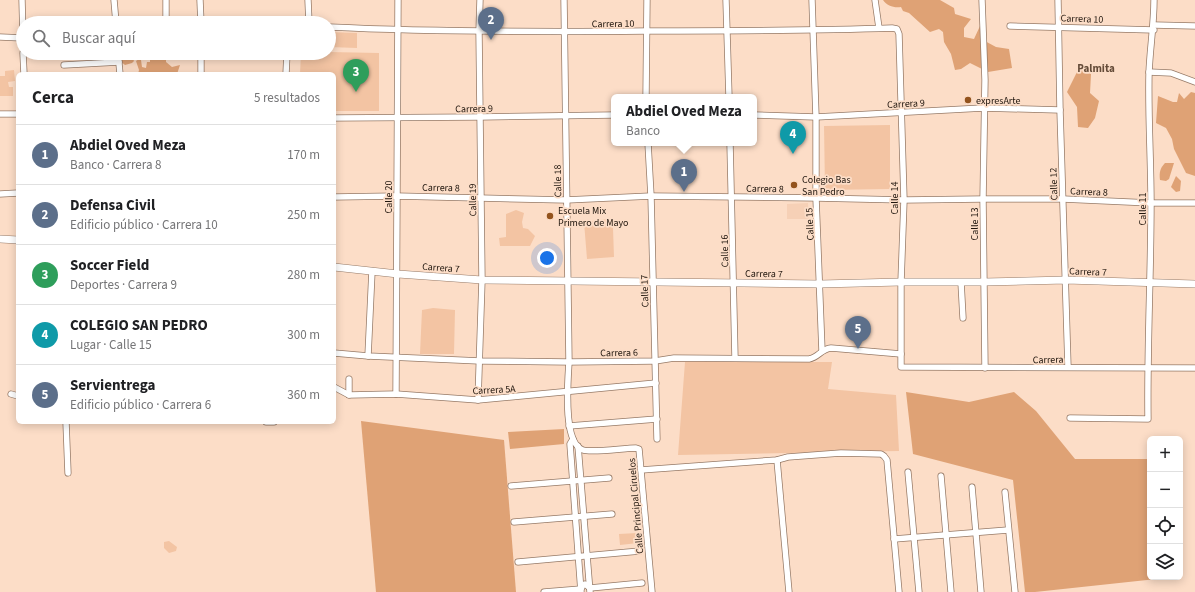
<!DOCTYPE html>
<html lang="es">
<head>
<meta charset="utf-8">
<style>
  body { margin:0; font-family:"Source Sans 3",sans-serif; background:#f6f6f6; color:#202124 }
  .controls { position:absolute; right:12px; bottom:12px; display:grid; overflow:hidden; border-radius:6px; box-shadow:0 2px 10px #0003 }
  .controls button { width:36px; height:36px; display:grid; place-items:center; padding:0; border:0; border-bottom:1px solid #e0e0e0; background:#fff; color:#202124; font:20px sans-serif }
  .you { position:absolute; left:547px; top:258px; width:14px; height:14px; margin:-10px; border:3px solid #fff; border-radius:50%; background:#1a73e8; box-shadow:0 0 0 6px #1a73e833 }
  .badge { display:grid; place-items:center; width:26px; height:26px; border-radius:50%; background:#7c3aed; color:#fff; font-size:13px; font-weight:700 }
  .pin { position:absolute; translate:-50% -33px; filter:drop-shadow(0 1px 2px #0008) }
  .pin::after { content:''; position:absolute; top:21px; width:14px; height:12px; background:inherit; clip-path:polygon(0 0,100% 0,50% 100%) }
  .popup { position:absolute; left:611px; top:94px; width:146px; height:52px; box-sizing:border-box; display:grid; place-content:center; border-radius:6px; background:#fff; filter:drop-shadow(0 1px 3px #0005); font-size:13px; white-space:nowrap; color:#757577 }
  .popup b { font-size:15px; color:#202124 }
  .popup::after { content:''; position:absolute; left:50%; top:100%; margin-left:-8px; border:8px solid transparent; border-top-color:#fff }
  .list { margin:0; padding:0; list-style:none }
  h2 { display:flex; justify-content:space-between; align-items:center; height:52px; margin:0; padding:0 16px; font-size:17px }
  h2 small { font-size:13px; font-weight:400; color:#757577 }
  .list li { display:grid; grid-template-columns:26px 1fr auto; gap:12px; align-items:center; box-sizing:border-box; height:60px; padding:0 16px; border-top:1px solid #e0e0e0 }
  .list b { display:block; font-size:15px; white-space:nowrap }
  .list p { margin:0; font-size:13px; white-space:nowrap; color:#757577 }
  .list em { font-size:13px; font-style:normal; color:#757577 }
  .icon { flex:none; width:22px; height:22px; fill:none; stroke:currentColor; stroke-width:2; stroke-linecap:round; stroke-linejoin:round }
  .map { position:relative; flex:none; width:1195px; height:592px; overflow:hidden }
  .search { position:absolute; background:#fff; box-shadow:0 2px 10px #0003; left:16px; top:16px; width:320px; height:44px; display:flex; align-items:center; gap:10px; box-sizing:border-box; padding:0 14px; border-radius:22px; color:#757577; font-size:15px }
  .panel { position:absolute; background:#fff; box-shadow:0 2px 10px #0003; left:16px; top:72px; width:320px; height:352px; border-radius:6px }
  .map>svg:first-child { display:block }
</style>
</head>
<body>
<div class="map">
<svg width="1195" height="592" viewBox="0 0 1195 592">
  <rect width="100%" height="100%" fill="#fcddc7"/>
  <polygon fill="#f6d0b6" points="808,203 809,219 787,219 787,204"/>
  <g fill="#f3c4a3">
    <polygon points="329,32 357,33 357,48 329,47"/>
    <polygon points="329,52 379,53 379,111 334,111 334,74 300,74 301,53 329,53"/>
    <polygon points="14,70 15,81 8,82 9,87 13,87 13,96 0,96 0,76 5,76 5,71"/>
    <polygon points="890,125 890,189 825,190 824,126"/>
    <polygon points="516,210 524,213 522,222 523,228 528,229 535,236 530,246 500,246 499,238 506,237 506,214"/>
    <polygon points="608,219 613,228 614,257 587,259 584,222"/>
    <polygon points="433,308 455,310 454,354 420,354 422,310"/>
    <polygon points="685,362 832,362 828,389 896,395 899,451 678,455"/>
    <polygon points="637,533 638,543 620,545 619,534"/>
    <polygon points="169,541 177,547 176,551 169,553 164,548 164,542"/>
  </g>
  <g fill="#dfa275">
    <path d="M883 0H940L954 8 955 14 971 19 964 28V37L974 39 980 26 983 40 996 47 1009 49 1012 68 988 72 970 63 961 69 955 70 951 54 944 42 943 32 939 29 930 32 909 13 903 11 901 7C894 8 887 6 883 0Z"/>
    <path d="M123 53C130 53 131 55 134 61L132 63 125 65 120 61Z"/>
    <polygon points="150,53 161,53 166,57 166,62 172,67 180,65 177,74 138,74 139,70 136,61 139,59 141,60 142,67 146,68 147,62 150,62"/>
    <polygon points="1080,66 1091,74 1090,93 1099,101 1095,118 1088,128 1078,127 1077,107 1067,92"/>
    <polygon points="1191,92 1195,93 1195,176 1186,173 1174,149 1172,139 1166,128 1156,123 1158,96 1173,102 1177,102 1179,93 1184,99"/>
    <path d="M1165 163H1174L1169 179 1166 181 1160 180C1159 173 1160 168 1165 163Z"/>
    <polygon points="1176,176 1181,181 1180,191 1176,192 1171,187"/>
    <polygon points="906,392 969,402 1014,392 1036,411 1075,459 1150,459 1150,577 1175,577 1035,592 1025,592 1013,480 913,454"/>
    <polygon points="361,421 504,440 516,592 376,592"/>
    <polygon points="564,429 564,444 510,449 508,432"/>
  </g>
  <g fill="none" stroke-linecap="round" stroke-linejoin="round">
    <defs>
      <g id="minor">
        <polyline points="22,0 23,37"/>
        <polyline points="114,0 116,23"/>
        <polyline points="166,0 166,23"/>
        <polyline points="200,0 201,23"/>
        <polyline points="308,0 309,23"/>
        <path d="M564 0 569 362C568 380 562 443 583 450 592 453 625 448 636 448L639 449 652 592"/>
        <polyline points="726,0 729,97"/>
        <polyline points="812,0 816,117 816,198 822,351"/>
        <polyline points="875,0 879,28"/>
        <polyline points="982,0 985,80 983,199 985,368"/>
        <polyline points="1058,0 1060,110 1068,367"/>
        <polyline points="1154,25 1195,26"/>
        <polyline points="1010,26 1154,30"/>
        <path d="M329 27C435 32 541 32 647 31 729 31 810 31 892 28L897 29 899 34 904 200 901 282V367L1195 368"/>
        <polyline points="0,37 23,38"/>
        <polyline points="23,53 24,74"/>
        <polyline points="118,53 120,74"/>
        <polyline points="201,53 201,74"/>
        <polyline points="64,65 119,62"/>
        <polyline points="1149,72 1171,73 1195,82"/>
        <polyline points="286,74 287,53"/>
        <polyline points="646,97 647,0"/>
        <polyline points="0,114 18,114"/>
        <polyline points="754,115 816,117 983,108 1060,110"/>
        <polyline points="334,118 480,117 614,115"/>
        <polyline points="648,143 651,196 657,439"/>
        <polyline points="730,143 735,358"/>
        <polyline points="0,194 18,193"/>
        <polyline points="334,197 396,196 566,200 651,196 816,198 904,200 983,199 1063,199 1151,203 1195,203"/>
        <polyline points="961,282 963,318"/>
        <path d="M334 353 368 356 480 361 569 362 655 361 674 358 809 359C819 357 821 349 831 348L901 354"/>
        <polyline points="368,356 372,271"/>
        <polyline points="334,387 349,395 396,394 478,400 656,383"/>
        <polyline points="11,394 18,396"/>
        <polyline points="396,394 398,0"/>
        <polyline points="349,395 349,379"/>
        <polyline points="478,400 482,280 479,32 480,0"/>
        <path d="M1070 418 1148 419C1147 347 1151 275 1151 203 1151 160 1148 116 1149 73 1150 48 1154 24 1154 0"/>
        <polyline points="66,422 68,473"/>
        <polyline points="266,422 274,422"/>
        <polyline points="569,426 657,419"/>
        <polyline points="573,439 570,444 581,592"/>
        <polyline points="578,446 590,592"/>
        <polyline points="777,460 789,592"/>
        <polyline points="641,470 777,460 788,457 841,453 881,454 884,456 887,460 899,592"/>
        <polyline points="908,472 919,592"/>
        <polyline points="941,476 951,592"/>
        <polyline points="511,486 609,478"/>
        <polyline points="972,487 981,592"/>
        <polyline points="1005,492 1015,592"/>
        <polyline points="514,522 612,514"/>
        <polyline points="894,539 1008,530"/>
        <polyline points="518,562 640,551"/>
        <polyline points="544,592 581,589 583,585 585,584 590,588 642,583"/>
      </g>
      <g id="tertiary">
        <polyline points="0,239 18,240"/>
        <polyline points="334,267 398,274 482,280 820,284 901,282 984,282 1066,280 1195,284"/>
      </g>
    </defs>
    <use href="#minor" stroke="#967a67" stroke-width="7"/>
    <use href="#tertiary" stroke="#967a67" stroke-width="8"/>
    <use href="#minor" stroke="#fff" stroke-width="5.5"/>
    <use href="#tertiary" stroke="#fff" stroke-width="7"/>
  </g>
  <g fill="#93531d" stroke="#fcddc7" stroke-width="1.5">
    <circle cx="968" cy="100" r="4"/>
    <circle cx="794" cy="185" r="4"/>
    <circle cx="550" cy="216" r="4"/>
  </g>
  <g text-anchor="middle" stroke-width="3.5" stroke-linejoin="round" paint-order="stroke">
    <g font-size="10" fill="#1f150d" stroke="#fcddc7">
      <text transform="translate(1082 18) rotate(2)" y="4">Carrera 10</text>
      <text transform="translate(613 23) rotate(-1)" y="4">Carrera 10</text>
      <text transform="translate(906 103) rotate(-3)" y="4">Carrera 9</text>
      <text transform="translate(474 108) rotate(-1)" y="4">Carrera 9</text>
      <text transform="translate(557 181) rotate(-91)" y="4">Calle 18</text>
      <text transform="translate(1053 184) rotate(-92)" y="4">Calle 12</text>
      <text transform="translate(441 187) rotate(1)" y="4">Carrera 8</text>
      <text transform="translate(765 188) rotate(1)" y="4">Carrera 8</text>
      <text transform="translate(1089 191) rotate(2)" y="4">Carrera 8</text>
      <text transform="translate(388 197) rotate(-90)" y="4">Calle 20</text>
      <text transform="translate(894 198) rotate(-90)" y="4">Calle 14</text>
      <text transform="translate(472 200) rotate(-91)" y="4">Calle 19</text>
      <text transform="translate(1142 209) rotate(-90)" y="4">Calle 11</text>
      <text transform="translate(809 224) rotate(-93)" y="4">Calle 15</text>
      <text transform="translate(974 224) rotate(-90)" y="4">Calle 13</text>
      <text transform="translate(724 251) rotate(-91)" y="4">Calle 16</text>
      <text transform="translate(441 267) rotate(4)" y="4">Carrera 7</text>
      <text transform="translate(1088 271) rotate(2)" y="4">Carrera 7</text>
      <text transform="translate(764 273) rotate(1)" y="4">Carrera 7</text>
      <text transform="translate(644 291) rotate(-92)" y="4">Calle 17</text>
      <text transform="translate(619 352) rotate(-1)" y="4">Carrera 6</text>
      <text transform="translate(1048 359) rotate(-1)" y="4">Carrera</text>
      <text transform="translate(494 389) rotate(-3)" y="4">Carrera 5A</text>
      <text transform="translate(635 506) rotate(-95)" y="4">Calle Principal Ciruelos</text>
    </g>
    <g font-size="10" fill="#1f150d" stroke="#fcddc7" text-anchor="start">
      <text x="976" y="104">expresArte</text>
      <text x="802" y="183">Colegio Bas<tspan x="802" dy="12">San Pedro</tspan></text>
      <text x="558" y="214">Escuela Mix<tspan x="558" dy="12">Primero de Mayo</tspan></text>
    </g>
    <g font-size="11" font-weight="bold" fill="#654c39" stroke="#fcddc7">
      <text x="1096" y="72">Palmita</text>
    </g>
  </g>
</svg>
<div class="controls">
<button>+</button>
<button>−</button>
<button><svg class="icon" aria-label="locate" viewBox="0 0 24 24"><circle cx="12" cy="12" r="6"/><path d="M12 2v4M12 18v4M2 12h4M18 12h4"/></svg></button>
<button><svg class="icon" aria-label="layers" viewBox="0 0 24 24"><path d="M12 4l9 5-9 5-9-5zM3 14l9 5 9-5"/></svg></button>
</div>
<div class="you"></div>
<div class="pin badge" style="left:684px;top:192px;background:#5c6f8a">1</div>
<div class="popup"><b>Abdiel Oved Meza</b>Banco</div>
<div class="pin badge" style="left:491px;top:40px;background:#5c6f8a">2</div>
<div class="pin badge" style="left:356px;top:92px;background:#2e9e5b">3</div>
<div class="pin badge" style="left:793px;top:154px;background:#0f9aa8">4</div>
<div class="pin badge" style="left:858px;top:349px;background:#5c6f8a">5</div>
<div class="search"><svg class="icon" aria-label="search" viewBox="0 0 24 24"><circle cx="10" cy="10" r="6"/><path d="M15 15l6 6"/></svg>Buscar aquí</div>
<section class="panel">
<h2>Cerca<small>5 resultados</small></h2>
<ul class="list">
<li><span class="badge" style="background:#5c6f8a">1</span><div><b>Abdiel Oved Meza</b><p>Banco · Carrera 8</p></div><em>170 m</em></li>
<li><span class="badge" style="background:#5c6f8a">2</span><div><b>Defensa Civil</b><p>Edificio público · Carrera 10</p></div><em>250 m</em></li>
<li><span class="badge" style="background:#2e9e5b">3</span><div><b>Soccer Field</b><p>Deportes · Carrera 9</p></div><em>280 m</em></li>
<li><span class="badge" style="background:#0f9aa8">4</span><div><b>COLEGIO SAN PEDRO</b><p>Lugar · Calle 15</p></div><em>300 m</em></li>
<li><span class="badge" style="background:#5c6f8a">5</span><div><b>Servientrega</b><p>Edificio público · Carrera 6</p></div><em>360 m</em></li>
</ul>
</section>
</div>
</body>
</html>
